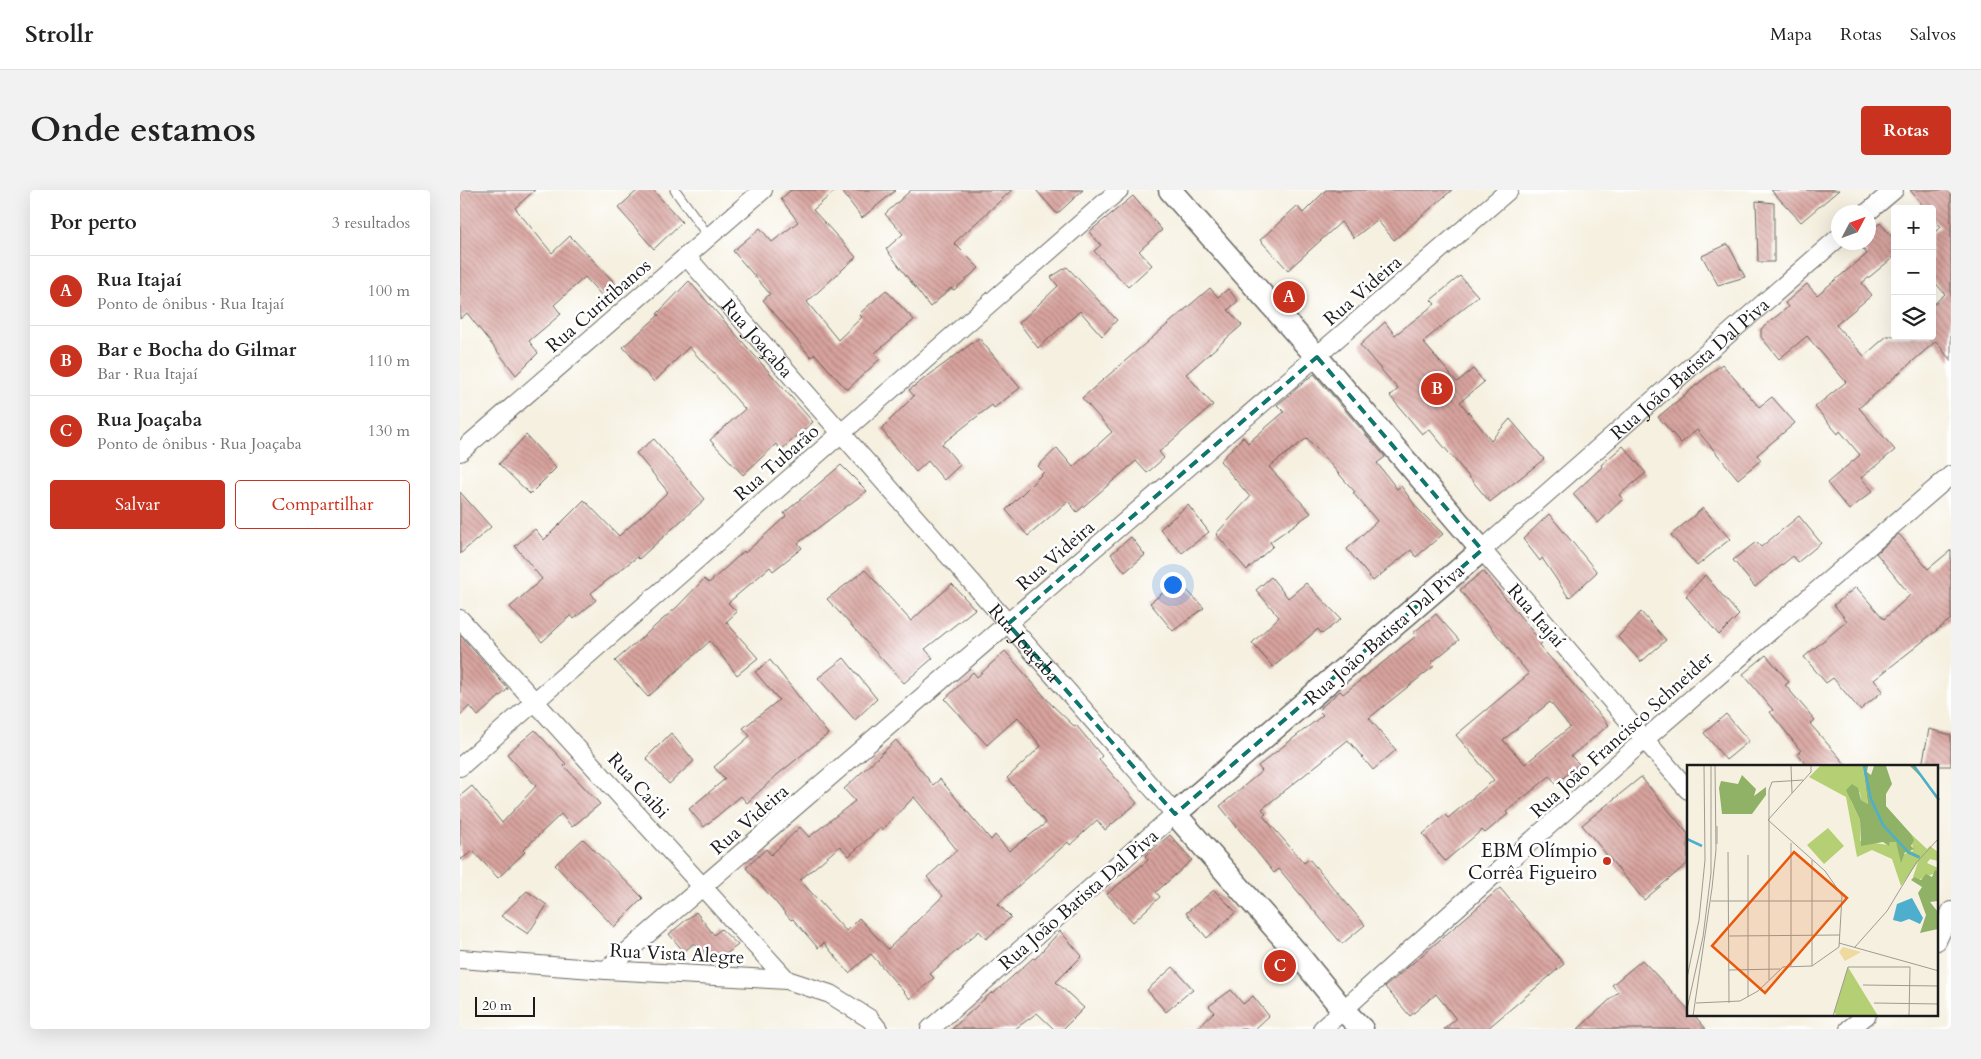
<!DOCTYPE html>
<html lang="pt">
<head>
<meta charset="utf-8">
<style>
  body { margin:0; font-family:Cardo,serif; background:#f2f2f2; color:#222 }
  .controls { position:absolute; right:15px; top:15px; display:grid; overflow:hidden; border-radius:5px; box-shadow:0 5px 20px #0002 }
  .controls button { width:45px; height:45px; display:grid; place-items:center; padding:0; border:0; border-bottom:1px solid #e0e0e0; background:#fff; color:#222; font:25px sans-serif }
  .compass { position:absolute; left:1371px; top:15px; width:45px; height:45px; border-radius:50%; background:#fff; box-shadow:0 5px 20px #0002; rotate:49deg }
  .scale { position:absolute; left:15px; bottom:12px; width:60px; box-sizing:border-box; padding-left:5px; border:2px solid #1c1c1c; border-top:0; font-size:14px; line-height:18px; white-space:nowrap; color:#1c1c1c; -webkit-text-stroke:4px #fff; paint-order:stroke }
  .you { position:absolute; left:712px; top:394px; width:18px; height:18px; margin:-12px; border:4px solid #fff; border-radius:50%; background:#1a73e8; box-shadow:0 0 0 8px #1a73e833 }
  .badge { display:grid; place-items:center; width:32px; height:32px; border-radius:50%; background:#c8321e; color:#fff; font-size:16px; font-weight:700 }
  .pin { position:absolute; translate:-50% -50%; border:2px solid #fff; box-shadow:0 1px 5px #0006 }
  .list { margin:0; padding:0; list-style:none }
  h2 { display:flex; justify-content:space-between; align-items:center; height:65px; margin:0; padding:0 20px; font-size:21px }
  h2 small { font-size:16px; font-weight:400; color:#767676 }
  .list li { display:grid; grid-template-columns:32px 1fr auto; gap:15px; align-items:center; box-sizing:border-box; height:70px; padding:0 20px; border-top:1px solid #e0e0e0 }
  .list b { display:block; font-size:19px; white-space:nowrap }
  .list p { margin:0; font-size:16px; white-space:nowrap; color:#767676 }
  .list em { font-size:16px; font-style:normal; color:#767676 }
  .actions { display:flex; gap:10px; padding:15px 20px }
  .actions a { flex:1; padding:11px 0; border:1px solid #c8321e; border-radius:5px; text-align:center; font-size:18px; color:#c8321e }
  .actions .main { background:#c8321e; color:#fff }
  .icon { flex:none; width:28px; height:28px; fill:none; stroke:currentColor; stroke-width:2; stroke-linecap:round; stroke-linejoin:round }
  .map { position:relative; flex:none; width:1491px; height:839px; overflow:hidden; border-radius:5px }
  header { display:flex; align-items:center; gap:30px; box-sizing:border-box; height:70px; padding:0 25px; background:#fff; border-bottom:1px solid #e0e0e0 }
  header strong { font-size:24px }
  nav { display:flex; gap:28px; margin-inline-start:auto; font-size:18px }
  .intro { display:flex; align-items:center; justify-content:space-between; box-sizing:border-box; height:120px; padding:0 30px }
  h1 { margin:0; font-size:35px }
  .button { padding:12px 22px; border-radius:5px; background:#c8321e; color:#fff; font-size:18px; font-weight:700 }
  main { display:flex; gap:30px; padding:0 30px }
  aside { flex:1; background:#fff; border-radius:5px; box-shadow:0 5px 20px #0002 }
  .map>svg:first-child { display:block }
</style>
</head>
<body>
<header>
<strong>Strollr</strong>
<nav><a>Mapa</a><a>Rotas</a><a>Salvos</a></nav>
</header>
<div class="intro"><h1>Onde estamos</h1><a class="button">Rotas</a></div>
<main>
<aside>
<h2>Por perto<small>3 resultados</small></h2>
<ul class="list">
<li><span class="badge">A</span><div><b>Rua Itajaí</b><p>Ponto de ônibus · Rua Itajaí</p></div><em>100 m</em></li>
<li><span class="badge">B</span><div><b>Bar e Bocha do Gilmar</b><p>Bar · Rua Itajaí</p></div><em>110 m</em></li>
<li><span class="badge">C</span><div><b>Rua Joaçaba</b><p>Ponto de ônibus · Rua Joaçaba</p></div><em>130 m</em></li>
</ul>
<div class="actions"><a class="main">Salvar</a><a>Compartilhar</a></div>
</aside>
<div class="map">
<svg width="1491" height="839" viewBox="0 0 1491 839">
  <defs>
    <pattern id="building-back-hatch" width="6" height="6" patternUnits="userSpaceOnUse" patternTransform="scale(1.25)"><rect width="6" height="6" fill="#d8a39e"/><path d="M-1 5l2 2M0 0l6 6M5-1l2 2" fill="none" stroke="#ae8480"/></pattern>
  </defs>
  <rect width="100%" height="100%" fill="#fff"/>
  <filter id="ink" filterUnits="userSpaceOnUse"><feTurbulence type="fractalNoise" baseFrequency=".02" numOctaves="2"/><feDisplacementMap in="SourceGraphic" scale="10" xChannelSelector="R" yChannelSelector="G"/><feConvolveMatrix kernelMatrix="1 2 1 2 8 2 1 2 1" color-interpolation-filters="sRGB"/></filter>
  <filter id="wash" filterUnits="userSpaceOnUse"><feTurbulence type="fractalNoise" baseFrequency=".0096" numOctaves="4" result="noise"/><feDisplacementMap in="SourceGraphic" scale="20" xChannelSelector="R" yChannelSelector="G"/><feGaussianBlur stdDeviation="1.12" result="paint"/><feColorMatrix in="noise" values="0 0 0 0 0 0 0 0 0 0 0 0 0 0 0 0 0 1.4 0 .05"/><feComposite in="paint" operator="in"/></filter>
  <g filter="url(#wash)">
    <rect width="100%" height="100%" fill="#f5f0e0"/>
    <g id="blocks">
      <g fill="url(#building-back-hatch)" fill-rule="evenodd">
        <polygon points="0,0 75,0 55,18 92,63 110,46 156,94 143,107 125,87 94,115 101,124 69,151 78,163 56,185 7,123 0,129"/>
        <polygon points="178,0 193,0 222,32 194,59 158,18"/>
        <polygon points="331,0 376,0 353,20 396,67 347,112 378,150 402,127 399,124 426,100 454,130 415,163 420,169 387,200 355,164 351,167 303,110 310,104 273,61 300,38 312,52 338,32 321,9"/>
        <polygon points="381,0 436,0 402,28"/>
        <polygon points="451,0 552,0 494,53 519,78 494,100 491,98 470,117 426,59 443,44 425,24"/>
        <polygon points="576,0 623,0 597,24"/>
        <polygon points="866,0 992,0 934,50 917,30 894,48 881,32 828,80 800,50 837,16 843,23"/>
        <polygon points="1311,0 1379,0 1341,32"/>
        <polygon points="1450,0 1491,0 1491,171 1476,151 1399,218 1435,260 1401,288 1413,301 1389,320 1367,293 1400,265 1380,241 1378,244 1355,217 1386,192 1347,146 1319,169 1301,147 1301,139 1328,117 1325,113 1347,94 1357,105 1407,64 1398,52 1408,52 1408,43 1420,33 1435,50 1435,66 1402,93 1412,105 1376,135 1404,166 1427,146 1472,146 1472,116 1485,104 1472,89 1472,44 1481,37 1472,27 1472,19 1466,19"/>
        <polygon points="673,6 702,40 679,61 692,75 668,97 634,61 641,55 629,42"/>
        <polygon points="1296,11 1314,13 1314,72 1298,72"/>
        <polygon points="1268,54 1285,87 1258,95 1242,66"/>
        <polygon points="607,77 657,130 642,146 620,121 578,158 559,133 598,96 591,87"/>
        <polygon points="1000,86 1018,106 963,152 997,192 1013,179 1024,192 1000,212 1031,250 1050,229 1084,269 1030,312 969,239 962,244 930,206 938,199 900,155 925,132 935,145 975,114 971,110"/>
        <polygon points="229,91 353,232 321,260 316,254 283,285 250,250 285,219 254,184 229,157 194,192 163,157 199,125 197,124"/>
        <polygon points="750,98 758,107 768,99 778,111 768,120 782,135 726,184 753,215 699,262 704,268 687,283 676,271 617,322 608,311 568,346 546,320 584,282 578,276 597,258 613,277 652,242 622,208"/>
        <polygon points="519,148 560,198 534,218 532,215 482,254 500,275 484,290 468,271 456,282 421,239 454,206 449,200"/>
        <polygon points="1262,174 1299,217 1312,207 1335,233 1297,265 1301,270 1278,289 1237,240 1221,253 1198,227"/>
        <polygon points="854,184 925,267 917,273 937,299 941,296 957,318 983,344 956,367 951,360 913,391 887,359 917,331 893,303 895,302 847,248 809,277 851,323 810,352 813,356 787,380 756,344 790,307 760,271 783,247 788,253 824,222 817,215"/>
        <polygon points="66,245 96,278 70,304 39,274"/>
        <polygon points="194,249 245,309 179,369 177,367 131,403 136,410 114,429 111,425 82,452 50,417 82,389 55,356 75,339 84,350 124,310 159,346 208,302 176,263"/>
        <polygon points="1163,256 1186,283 1159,305 1163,309 1138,333 1113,304 1142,277 1141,275"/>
        <polygon points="381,275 407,301 338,353 342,358 313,381 310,377 268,413 277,422 266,432 298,468 277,485 250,451 188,507 155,471 217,417 244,389 249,393 284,361 285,363 326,326 324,323"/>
        <polygon points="0,302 31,337 0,364"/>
        <polygon points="728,315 749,342 722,363 700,339"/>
        <polygon points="1243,318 1270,349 1237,376 1211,345"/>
        <polygon points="1089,324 1137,382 1109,408 1082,368 1080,371 1063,349"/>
        <polygon points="1339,326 1361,353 1338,372 1333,366 1295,397 1273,370 1296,352 1301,357"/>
        <polygon points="1439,344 1468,379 1491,360 1491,429 1414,490 1423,501 1400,520 1373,488 1366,493 1344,467 1387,431 1374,415 1396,397 1424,429 1450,405 1416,363"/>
        <polygon points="671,347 685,365 665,382 651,364"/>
        <polygon points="405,380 451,431 492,394 515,419 465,459 473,468 444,493 367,409"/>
        <path d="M1023 381 1082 453 1079 455 1149 535 1111 566 1119 574 1096 594 1090 586 1046 622 1048 624 1025 643 1022 640 985 671 963 644 985 625 988 628 1034 590 996 545 1069 484 1000 400ZM1090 512 1110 537 1065 574 1043 550Z"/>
        <polygon points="1245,385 1279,425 1259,445 1226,406"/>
        <polygon points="811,387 828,408 846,393 881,429 862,444 858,439 813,477 792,453 819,427 796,400"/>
        <polygon points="718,391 744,418 713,441 690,413"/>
        <polygon points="1181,422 1206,450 1181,472 1158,447"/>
        <polygon points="976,424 999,450 971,473 974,476 909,528 936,560 913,580 888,550 802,619 806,624 803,626 844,673 849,669 905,735 882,754 819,679 814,683 760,616 802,581 798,576 863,525 858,520 880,501 883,504 916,478 956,446 953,443"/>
        <polygon points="0,445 48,499 18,526 10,516 0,525"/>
        <path d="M545 461 591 514 614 536 616 535 642 566 639 569 677 613 645 640 637 630 610 655 608 652 538 714 551 727 526 749 519 741 470 784 474 788 450 809 411 764 389 783 364 753 358 758 333 729 331 730 286 678 306 659 311 665 340 637 349 647 395 611 384 599 436 550 473 595 480 589 531 650 535 645 549 661 586 633 547 588 581 556 558 527 527 555 485 509 513 482 517 487ZM454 607 497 660 467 687 483 706 428 759 399 728 386 741 340 690 380 656 389 666 420 638 422 640Z"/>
        <polygon points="1306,465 1329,492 1325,495 1355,530 1350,534 1387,576 1348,576 1337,564 1341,561 1310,522 1313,520 1283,484"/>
        <polygon points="384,468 417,509 395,530 358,488"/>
        <polygon points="310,470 368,544 317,585 287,613 281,606 244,637 229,619 265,589 254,577 290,546 283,538 319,510 295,482"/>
        <polygon points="1266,524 1289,551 1266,570 1244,543"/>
        <polygon points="1469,539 1491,545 1491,576 1462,576"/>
        <polygon points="75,540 106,574 104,576 140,614 112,637 101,624 63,660 65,662 38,688 13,661 0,670 0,606 12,596 42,633 76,596 47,564"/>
        <polygon points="211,543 234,571 209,594 186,568"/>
        <polygon points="1181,587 1228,644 1228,673 1184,710 1122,635"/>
        <polygon points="710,645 732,670 696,702 700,707 673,732 647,704 688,670 685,666"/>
        <polygon points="123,649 183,708 154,737 95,675"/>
        <polygon points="1040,698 1104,774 1027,839 984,839 996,829 976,804 950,826 925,797"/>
        <polygon points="754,700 776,722 747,748 726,723"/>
        <polygon points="67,701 87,715 68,744 41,726"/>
        <polygon points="236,722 254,745 261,739 278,755 252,775 234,753 224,762 209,744"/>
        <polygon points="600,741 622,766 596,792 624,818 603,839 594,839 577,823 555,839 492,839 532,802 533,804 573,768 575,769"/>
        <polygon points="1182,770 1228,819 1228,825 1234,825 1246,839 1118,839 1158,802 1152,795"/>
        <polygon points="713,777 733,799 706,822 687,800"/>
        <polygon points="771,800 783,814 793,806 809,826 795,839 736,839 754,822 749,816"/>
      </g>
    </g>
  </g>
  <g filter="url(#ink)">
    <use href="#blocks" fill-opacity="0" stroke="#686661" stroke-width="1"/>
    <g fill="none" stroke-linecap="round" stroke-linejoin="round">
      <defs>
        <polyline id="service" points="215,0 249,47"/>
        <g id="minor">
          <polyline points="1408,22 1434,0"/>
          <path id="s1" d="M226 66 715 624 470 839"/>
          <polyline points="0,262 303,0"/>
          <polyline points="0,429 327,790"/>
          <polyline points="0,577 659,0"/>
          <path id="s2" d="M1228 600 1022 360 1378 48"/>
          <polyline points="1477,751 1491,721"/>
          <polyline points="0,769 146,780 327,790 370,804 410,829 418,839"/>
          <polyline points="146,780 1049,0"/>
          <polyline points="862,839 1184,550 1491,285"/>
          <polyline points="1389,839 1407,825"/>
        </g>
        <polyline id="tertiary" points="710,0 857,167 1022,360 715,624 836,762 884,821 902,839"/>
      </defs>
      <use href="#service" stroke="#686661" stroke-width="11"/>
      <use href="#minor" stroke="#686661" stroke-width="20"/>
      <use href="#tertiary" stroke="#686661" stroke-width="25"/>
      <use href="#service" stroke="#fff" stroke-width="9"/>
      <use href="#minor" stroke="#fff" stroke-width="18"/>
      <use href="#tertiary" stroke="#fff" stroke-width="22"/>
    </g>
  </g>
  <path fill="none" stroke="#0f766e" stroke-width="4" stroke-dasharray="10 6" stroke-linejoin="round" d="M857 167 1022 360 715 624 548 434Z"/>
  <circle fill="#c8321e" stroke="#fff" stroke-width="2" cx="1147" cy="671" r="5"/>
  <g text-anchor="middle" stroke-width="5" stroke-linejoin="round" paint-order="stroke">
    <g font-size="19" fill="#1c1c1c" stroke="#fff">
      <text transform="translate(902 100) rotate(-41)" y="7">Rua Videira</text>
      <text transform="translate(138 115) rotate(-41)" y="7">Rua Curitibanos</text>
      <text dy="7" stroke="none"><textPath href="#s1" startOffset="109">Rua Joaçaba</textPath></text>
      <text dy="7" stroke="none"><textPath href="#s2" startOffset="592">Rua João Batista Dal Piva</textPath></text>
      <text transform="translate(316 272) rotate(-41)" y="7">Rua Tubarão</text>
      <text transform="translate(595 365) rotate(-41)" y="7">Rua Videira</text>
      <text transform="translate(1077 425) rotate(49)" y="7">Rua Itajaí</text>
      <text transform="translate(924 444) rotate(-41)" y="7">Rua João Batista Dal Piva</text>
      <text dy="7" stroke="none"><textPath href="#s1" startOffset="514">Rua Joaçaba</textPath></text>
      <text transform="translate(1161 544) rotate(-42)" y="7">Rua João Francisco Schneider</text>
      <text transform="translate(179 595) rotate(48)" y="7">Rua Caibi</text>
      <text transform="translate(289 629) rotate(-41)" y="7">Rua Videira</text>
      <text transform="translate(618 709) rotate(-41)" y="7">Rua João Batista Dal Piva</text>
      <text transform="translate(217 763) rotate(3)" y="7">Rua Vista Alegre</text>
    </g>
    <g font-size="19" fill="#1c1c1c" stroke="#fff" text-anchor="end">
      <text x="1137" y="667">EBM Olímpio<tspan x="1137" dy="22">Corrêa Figueiro</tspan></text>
    </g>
  </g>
  <g transform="translate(1227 575)">
    <rect width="251" height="251" fill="#f5f0e0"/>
    <path d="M133 1H176L181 39 174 35 173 28 165 20 164 24V36L173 55V76L202 80 203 77H209L214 90 226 86 224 69 240 84 243 81 251 87V96L243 94 240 98 251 103V107L231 115 226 112 231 97 214 121 205 94 185 85 170 92 159 32 122 12ZM141 63 157 81 137 99 120 80ZM161 202 191 251H150L147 247Z" fill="#b5cf74"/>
    <path d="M176 1H181L180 7 184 10 187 1H199L205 19 199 29V41L224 69 227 75 224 81 227 84 223 86 233 91V94L218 87 214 98 209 77H203L202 81 196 77 174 81 173 55 159 25 165 19 171 23 174 35 181 39ZM223 1H228L251 36 233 11ZM55 10 69 24 67 31 79 22V30L65 49H35L32 23 34 16 51 19ZM248 105 251 107V136L243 137 251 147V164L233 168 239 150 231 128 235 122 224 115 227 112 234 115 239 109 245 112Z" fill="#90b266"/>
    <path d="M156 182 174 187 158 196 152 187Z" fill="#eeda9e"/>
    <path d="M225 133 236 153 233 159 222 154 214 157 206 155 210 139Z" fill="#4eaecd"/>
    <path fill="none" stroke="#4eaecd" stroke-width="2.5" d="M177 1 184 34 196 60 222 88 232 92M227 1 252 35M0 74 15 81"/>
    <path fill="none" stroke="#9e9b92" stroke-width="1" d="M104 1 105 28M104 78V201M30 79V61M41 87 42 238M61 90V232M24 136H155M42 171 153 170M152 178 252 206M168 182 200 146 229 98 252 73M125 201V95M42 205 93 204M0 213 12 155 18 95 17 1M82 215V25L85 17 116 15M176 220 252 221M9 238 53 236 71 226 96 202 125 201 152 182 155 131 152 126 138 106 81 55 124 7V1M187 238 252 239M0 244 16 172 24 108V1M6 251 25 123 29 85 28 1M146 251 161 202H223M222 251 223 202"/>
    <path fill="#e8590c" fill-opacity="0.15" stroke="#e8590c" stroke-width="2.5" d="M107 87 160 133 78 228 25 181Z"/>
    <rect width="251" height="251" fill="none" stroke="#1c1c1c" stroke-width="2.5"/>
  </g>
</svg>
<div class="controls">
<button>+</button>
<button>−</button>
<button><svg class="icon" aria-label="layers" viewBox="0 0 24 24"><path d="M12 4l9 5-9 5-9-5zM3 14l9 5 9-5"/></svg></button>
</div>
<svg class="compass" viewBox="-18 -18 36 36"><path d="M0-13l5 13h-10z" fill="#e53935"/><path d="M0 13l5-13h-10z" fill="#767676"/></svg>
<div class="scale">20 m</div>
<div class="you"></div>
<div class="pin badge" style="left:829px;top:107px">A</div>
<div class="pin badge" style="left:977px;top:199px">B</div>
<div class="pin badge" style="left:820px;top:776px">C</div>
</div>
</main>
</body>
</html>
